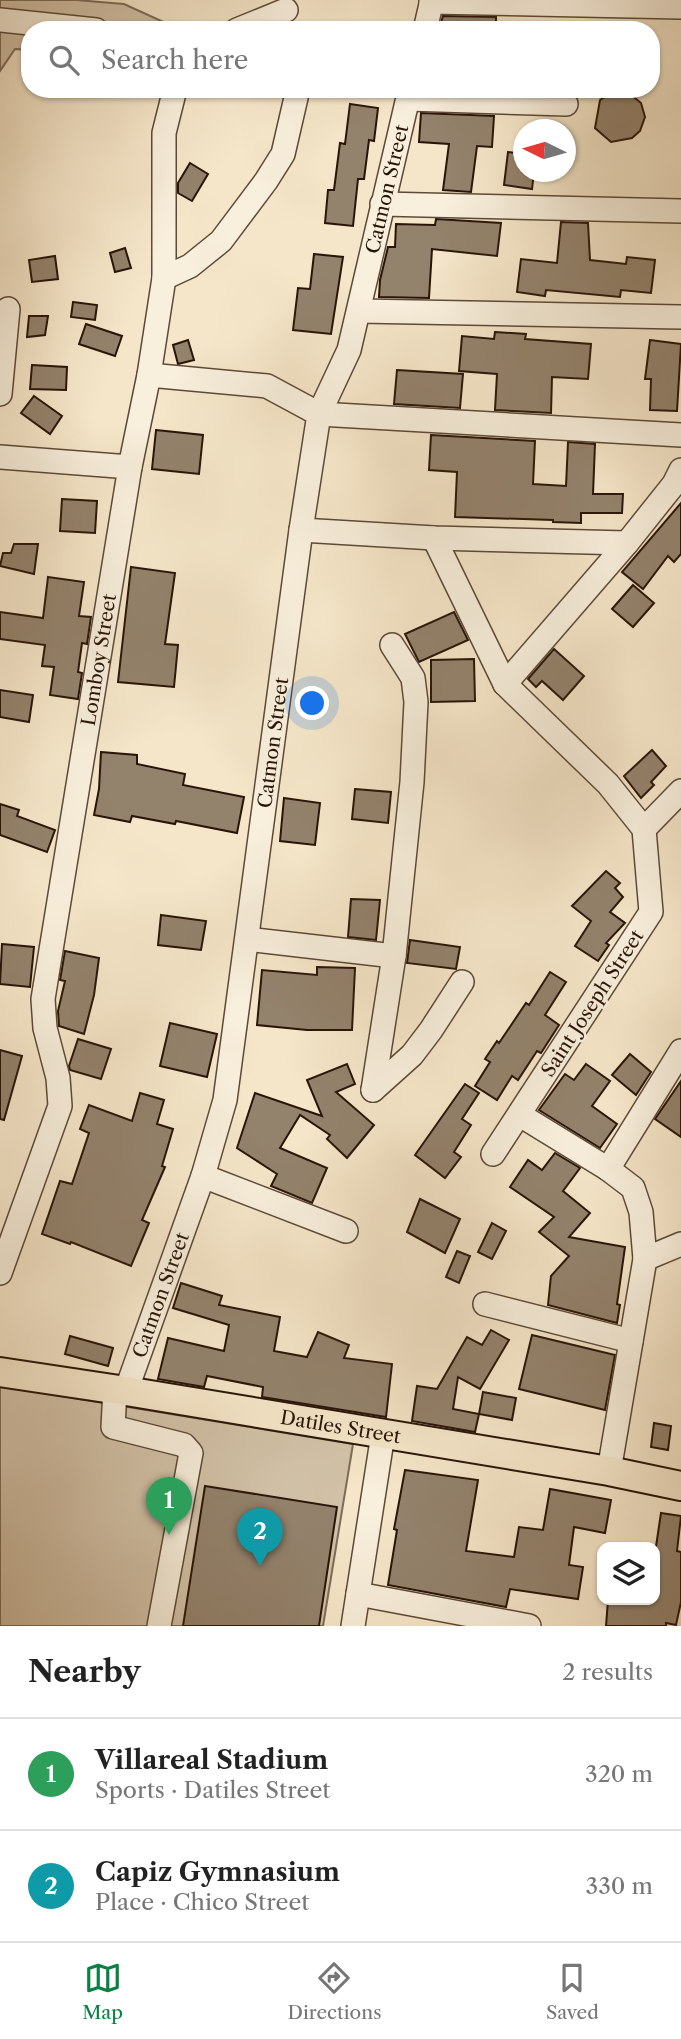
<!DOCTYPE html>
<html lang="en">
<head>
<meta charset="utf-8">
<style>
  body { margin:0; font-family:"Libre Caslon Text",serif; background:#f2f2f2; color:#222 }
  .controls { position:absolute; right:21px; bottom:21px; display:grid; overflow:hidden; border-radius:14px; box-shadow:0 2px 5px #0004 }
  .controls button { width:63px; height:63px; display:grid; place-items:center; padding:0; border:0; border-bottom:2px solid #e0e0e0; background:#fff; color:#222; font:35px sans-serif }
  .compass { position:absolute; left:513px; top:119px; width:63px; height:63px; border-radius:50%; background:#fff; box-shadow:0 2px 5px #0004; rotate:275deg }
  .you { position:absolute; left:313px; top:704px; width:24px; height:24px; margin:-18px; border:5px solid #fff; border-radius:50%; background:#1a73e8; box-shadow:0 0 0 10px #1a73e833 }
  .badge { display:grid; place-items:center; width:46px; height:46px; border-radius:50%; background:#0b8043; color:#fff; font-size:23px; font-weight:700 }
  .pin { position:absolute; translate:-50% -58px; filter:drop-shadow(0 2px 4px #0008) }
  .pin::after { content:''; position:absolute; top:37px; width:24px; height:21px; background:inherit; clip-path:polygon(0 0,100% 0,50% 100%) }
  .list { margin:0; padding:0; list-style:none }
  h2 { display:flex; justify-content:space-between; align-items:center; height:91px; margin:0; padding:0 28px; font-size:30px }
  h2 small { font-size:23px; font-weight:400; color:#767676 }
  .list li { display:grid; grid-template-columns:46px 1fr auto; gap:21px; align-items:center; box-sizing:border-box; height:112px; padding:0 28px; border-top:2px solid #e0e0e0 }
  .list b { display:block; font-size:26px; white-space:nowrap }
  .list p { margin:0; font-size:23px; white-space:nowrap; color:#767676 }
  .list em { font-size:23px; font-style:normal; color:#767676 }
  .icon { flex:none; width:38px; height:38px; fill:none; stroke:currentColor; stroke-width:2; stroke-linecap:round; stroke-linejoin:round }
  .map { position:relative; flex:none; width:681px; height:1626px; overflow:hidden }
  .search { position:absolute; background:#fff; box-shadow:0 2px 5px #0004; left:21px; right:21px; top:21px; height:77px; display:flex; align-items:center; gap:18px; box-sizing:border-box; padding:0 24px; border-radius:28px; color:#767676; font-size:26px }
  .sheet { height:315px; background:#fff }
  nav { display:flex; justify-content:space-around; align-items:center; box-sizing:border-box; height:98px; border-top:2px solid #e0e0e0; background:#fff; font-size:19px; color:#767676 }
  nav a { display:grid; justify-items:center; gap:4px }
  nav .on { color:#0b8043 }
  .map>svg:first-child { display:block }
</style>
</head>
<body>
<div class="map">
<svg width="681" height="1626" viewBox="0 0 681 1626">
  <rect width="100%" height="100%" fill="#f5e6c9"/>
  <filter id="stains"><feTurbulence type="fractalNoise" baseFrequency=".00286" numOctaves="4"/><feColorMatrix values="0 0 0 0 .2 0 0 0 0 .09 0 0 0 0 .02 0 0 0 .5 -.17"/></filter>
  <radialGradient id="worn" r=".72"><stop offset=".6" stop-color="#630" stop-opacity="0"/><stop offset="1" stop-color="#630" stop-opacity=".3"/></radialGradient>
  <g fill="#d2c2a8" stroke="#7e6c58" stroke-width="2">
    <polygon points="0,0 76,0 124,4 181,30 30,30 30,50 15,49 0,71"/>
    <polygon points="0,1386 353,1444 323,1626 0,1626"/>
  </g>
  <g fill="#93826c" stroke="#291508" stroke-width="2">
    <polygon points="443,16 496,17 496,30 439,30"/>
    <polygon points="612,92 629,93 641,103 645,117 640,131 632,138 611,142 595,128 600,100"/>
    <polygon points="350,104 378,108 374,141 369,140 364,179 358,179 353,226 325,223 328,190 334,190 340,143 345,144"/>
    <polygon points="421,113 494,116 492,147 477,146 471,192 443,190 449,144 419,142"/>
    <polygon points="508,152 523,154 523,172 534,172 532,189 504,185"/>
    <polygon points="190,163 208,174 192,201 178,193 178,183"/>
    <polygon points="436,219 501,223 497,256 432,249 429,298 379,297 380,280 388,247 395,247 396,224 435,225"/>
    <polygon points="561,222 588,223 590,260 626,264 627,257 655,260 651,293 621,290 620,297 546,290 545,296 517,292 521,259 557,263"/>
    <polygon points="125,248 131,268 115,272 110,253"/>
    <polygon points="314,254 343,257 331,334 293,330 298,288 310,289"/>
    <polygon points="55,256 58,279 32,282 29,260"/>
    <polygon points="73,302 97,305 95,320 71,317"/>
    <polygon points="29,316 48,316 45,335 27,337"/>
    <polygon points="86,324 122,336 115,356 79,344"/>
    <polygon points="495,332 526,334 525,339 591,344 588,379 552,377 551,413 495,410 497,374 459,371 462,336 494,339"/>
    <polygon points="188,340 194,360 178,364 173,345"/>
    <polygon points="650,340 681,344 677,411 650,410 651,379 645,379"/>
    <polygon points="32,365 67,367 66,390 30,389"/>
    <polygon points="397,370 463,374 460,408 394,404"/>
    <polygon points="34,396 62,416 50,434 21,413"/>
    <polygon points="156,430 203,435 199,474 152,469"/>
    <polygon points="431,435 535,441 533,484 566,486 568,442 595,444 593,494 623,494 622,513 581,513 581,523 553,522 553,520 455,517 457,472 429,470"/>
    <polygon points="62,499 97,501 95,533 60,531"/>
    <polygon points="681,503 681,554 674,562 668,556 643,589 622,572"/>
    <polygon points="14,544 38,544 34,574 0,566 3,553 11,553"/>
    <polygon points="131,567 175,573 165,644 178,645 174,687 118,682"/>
    <polygon points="48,577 84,582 79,616 91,617 87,644 82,643 78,672 82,673 78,699 50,695 54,667 42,666 45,645 0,639 0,612 43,618"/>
    <polygon points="633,585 654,603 633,627 612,609"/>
    <polygon points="454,612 468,640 419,662 405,634"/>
    <polygon points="554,649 584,676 563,700 542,681 536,687 528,679"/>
    <polygon points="474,659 475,701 431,702 431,660"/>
    <polygon points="0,690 33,695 29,722 0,717"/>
    <polygon points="652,750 666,766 651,782 654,785 641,798 624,776"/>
    <polygon points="101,752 137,755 137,764 185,774 183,785 244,797 237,833 176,821 175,824 132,816 130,822 94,815 99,789"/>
    <polygon points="355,789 391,792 388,823 352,819"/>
    <polygon points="284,798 320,803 315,845 280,841"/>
    <polygon points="0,804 19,810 17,816 55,830 47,852 0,835"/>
    <polygon points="606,871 620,883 615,888 623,897 610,912 625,923 606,943 609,945 598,961 575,946 591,921 572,906"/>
    <polygon points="351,899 380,900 376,940 348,937"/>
    <polygon points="161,915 206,921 201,950 158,945"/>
    <polygon points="410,940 460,947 456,969 407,963"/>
    <polygon points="2,944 34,947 30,987 0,984"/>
    <polygon points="65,951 99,958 94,995 84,1034 59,1026 58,1011 65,981 60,980"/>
    <polygon points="317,967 355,968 352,1030 307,1030 257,1025 262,970 317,975"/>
    <polygon points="550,972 566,982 545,1015 559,1025 541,1053 537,1051 518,1080 512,1076 497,1100 475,1086 490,1062 485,1059 497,1041 499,1043 526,1003 529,1005"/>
    <polygon points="170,1023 217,1034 207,1077 160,1066"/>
    <polygon points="78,1039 111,1049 101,1079 70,1070 69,1066"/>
    <polygon points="0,1050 22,1056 4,1120 0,1119"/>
    <polygon points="630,1054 651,1072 636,1095 612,1075"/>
    <polygon points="347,1064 355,1084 336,1092 374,1125 347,1158 327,1139 330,1135 300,1115 280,1148 327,1168 312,1203 271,1186 277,1174 237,1148 255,1093 322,1116 307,1080"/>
    <polygon points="586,1064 610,1081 592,1106 617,1124 600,1148 539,1110 565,1074 574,1080"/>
    <polygon points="681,1081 681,1137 655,1119"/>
    <polygon points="465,1084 479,1093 462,1119 471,1125 454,1152 461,1157 445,1178 415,1155"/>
    <polygon points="140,1093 164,1100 157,1124 173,1129 162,1166 165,1167 142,1220 149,1223 131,1266 71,1242 70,1244 42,1234 60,1181 72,1184 89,1133 80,1129 89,1105 132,1121"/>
    <polygon points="555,1153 580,1168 563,1191 590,1213 569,1237 625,1247 617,1304 620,1305 617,1323 548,1305 551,1276 569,1256 539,1232 554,1217 510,1187 528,1160 542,1170"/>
    <polygon points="420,1199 460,1219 445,1253 407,1232"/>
    <polygon points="492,1223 506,1231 492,1259 478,1252"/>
    <polygon points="457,1251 470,1256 459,1283 446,1277"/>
    <polygon points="181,1283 222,1296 219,1305 280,1317 274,1351 307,1357 318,1332 349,1345 344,1358 392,1364 386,1417 262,1397 263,1387 207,1376 204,1387 158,1379 168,1338 224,1351 229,1325 173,1308"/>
    <polygon points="491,1330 509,1340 480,1389 458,1377 453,1409 479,1414 475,1432 412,1421 417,1386 437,1389 467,1337 482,1345"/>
    <polygon points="532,1335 615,1355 605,1410 519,1389"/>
    <polygon points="70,1336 113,1348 108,1366 65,1354"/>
    <polygon points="483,1392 516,1398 512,1420 479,1414"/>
    <polygon points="654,1423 671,1426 668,1450 651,1447"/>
    <polygon points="405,1470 478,1480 466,1551 514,1557 519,1527 543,1530 550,1489 611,1500 605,1533 574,1527 569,1565 583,1567 578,1599 510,1589 506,1607 388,1585 397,1530 394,1529"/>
    <polygon points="205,1486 337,1507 319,1626 183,1626"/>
    <polygon points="661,1513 681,1516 677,1551 681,1552 681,1602 676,1625 666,1623 666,1626 606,1626 608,1600 655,1600 655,1553"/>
  </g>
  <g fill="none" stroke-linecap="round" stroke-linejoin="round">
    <defs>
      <g id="minor">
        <polyline points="431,2 681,7"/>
        <polyline points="0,20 96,30"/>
        <polyline points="237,30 286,10"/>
        <polyline points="425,30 432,0"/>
        <polyline points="408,99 566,104"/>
        <polyline points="382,204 681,211"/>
        <polyline points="164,278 190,266 221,241 266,181 283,154 298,89"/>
        <polyline points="359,311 681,317"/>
        <polyline points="149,375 267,386 319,414 681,435"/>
        <polyline points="0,394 8,309"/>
        <polyline points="0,457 130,467"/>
        <polyline points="301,530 434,538 627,543"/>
        <polyline points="434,538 505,684 608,784 644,829 651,912 493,1154"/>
        <polyline points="505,684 627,543 674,484 681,470"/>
        <polyline points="644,829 681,791"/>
        <polyline points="247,939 394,956"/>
        <polyline points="373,1090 394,956 412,782 416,702 413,678 392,645"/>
        <polyline points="373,1090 412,1055 431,1030 462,982"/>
        <polyline points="520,1115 608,1169 633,1188 641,1212 645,1259 609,1471"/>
        <polyline points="608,1169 681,1051"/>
        <polyline points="203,1176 346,1231"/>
        <polyline points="645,1259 681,1244"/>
        <path id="s1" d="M0 1273 60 1106 58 1078 45 1028 43 999 130 467 149 375 164 278V133L175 89"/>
        <polyline points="485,1304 631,1341"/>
        <polyline points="115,1389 113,1427 184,1445 191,1453 159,1626"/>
        <path id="s2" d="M126 1391 203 1176 225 1100 301 530 319 414 349 350 410 89"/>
        <polyline points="358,1594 529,1626"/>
        <polyline points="353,1626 383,1434"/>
      </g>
      <g id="major">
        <path id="s3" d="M0 1372 126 1391 609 1471 681 1486"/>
      </g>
    </defs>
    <use href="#minor" stroke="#5c4938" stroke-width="26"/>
    <use href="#major" stroke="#291508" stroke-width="32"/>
    <use href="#minor" stroke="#f8efdc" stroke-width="23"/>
    <use href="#major" stroke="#f5e6c9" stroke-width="28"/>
  </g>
  <g text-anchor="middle" stroke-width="5" stroke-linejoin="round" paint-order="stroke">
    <g font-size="19" fill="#291508" stroke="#f8efdc">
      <text dy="7" stroke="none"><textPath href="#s2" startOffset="1236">Catmon Street</textPath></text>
      <text dy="7" stroke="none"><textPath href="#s1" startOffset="630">Lomboy Street</textPath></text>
      <text dy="7" stroke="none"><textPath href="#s2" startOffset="668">Catmon Street</textPath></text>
      <text transform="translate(592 1003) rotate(-57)" y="7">Saint Joseph Street</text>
      <text dy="7" stroke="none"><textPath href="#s2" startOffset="102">Catmon Street</textPath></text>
      <text dy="7" stroke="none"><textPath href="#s3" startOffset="345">Datiles Street</textPath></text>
    </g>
  </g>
  <rect width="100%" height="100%" filter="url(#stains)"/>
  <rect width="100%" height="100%" fill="url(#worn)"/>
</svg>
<div class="controls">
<button><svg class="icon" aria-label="layers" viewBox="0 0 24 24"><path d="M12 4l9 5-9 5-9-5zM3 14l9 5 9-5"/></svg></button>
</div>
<svg class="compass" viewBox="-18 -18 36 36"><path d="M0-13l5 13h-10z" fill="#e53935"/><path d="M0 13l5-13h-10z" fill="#767676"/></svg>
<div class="you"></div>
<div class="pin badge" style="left:169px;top:1535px;background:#2e9e5b">1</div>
<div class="pin badge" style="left:260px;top:1566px;background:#0f9aa8">2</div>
<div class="search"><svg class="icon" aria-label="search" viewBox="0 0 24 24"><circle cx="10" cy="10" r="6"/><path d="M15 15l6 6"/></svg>Search here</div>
</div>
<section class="sheet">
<h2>Nearby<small>2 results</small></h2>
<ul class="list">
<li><span class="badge" style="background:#2e9e5b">1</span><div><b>Villareal Stadium</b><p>Sports · Datiles Street</p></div><em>320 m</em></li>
<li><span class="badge" style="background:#0f9aa8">2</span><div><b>Capiz Gymnasium</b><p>Place · Chico Street</p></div><em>330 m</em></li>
</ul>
</section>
<nav>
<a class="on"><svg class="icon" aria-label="map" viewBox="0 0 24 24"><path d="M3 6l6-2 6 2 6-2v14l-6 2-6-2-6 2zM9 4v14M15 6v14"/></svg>Map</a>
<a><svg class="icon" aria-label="directions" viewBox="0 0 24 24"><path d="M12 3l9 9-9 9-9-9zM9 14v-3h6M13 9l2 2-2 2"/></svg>Directions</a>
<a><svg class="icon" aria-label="saved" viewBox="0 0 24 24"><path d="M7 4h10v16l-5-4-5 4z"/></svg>Saved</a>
</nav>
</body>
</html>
